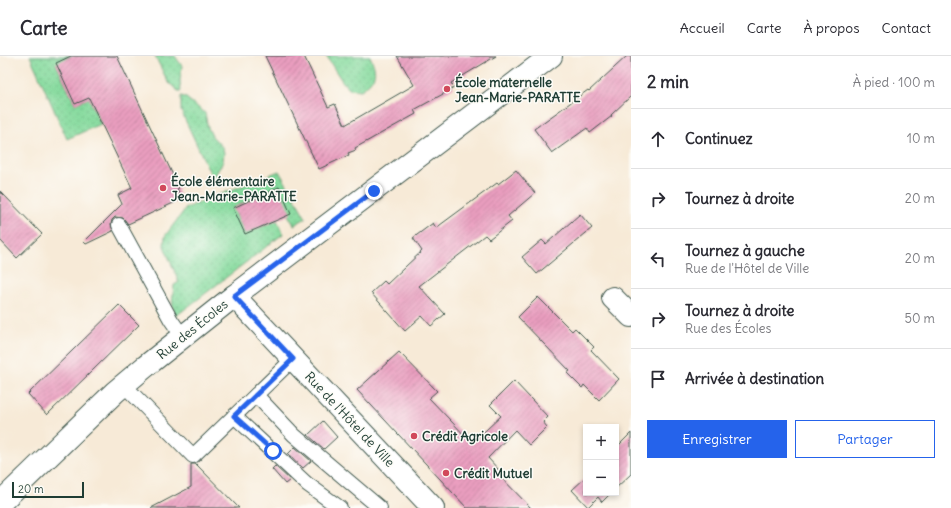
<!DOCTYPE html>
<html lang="fr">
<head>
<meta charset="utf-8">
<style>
  body { margin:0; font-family:Delius,sans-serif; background:#f2f2f3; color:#2b2b33 }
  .controls { position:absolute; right:12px; bottom:12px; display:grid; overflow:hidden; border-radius:0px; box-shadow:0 2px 6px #0003 }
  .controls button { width:36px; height:36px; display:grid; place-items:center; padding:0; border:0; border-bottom:1px solid #e1e1e2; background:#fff; color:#2b2b33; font:20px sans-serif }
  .scale { position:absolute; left:12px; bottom:10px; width:72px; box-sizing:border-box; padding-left:4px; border:2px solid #1f3d34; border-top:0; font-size:11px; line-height:14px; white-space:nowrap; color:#1f3d34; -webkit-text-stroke:3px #fdfcf7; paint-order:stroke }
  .stop { position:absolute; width:12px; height:12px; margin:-9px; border:3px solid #2563eb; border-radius:50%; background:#fff }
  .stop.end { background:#2563eb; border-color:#fff; box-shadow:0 1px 4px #0008 }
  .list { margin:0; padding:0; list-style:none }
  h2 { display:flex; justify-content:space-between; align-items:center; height:52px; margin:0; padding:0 16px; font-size:17px }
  h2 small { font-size:13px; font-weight:400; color:#7c7c81 }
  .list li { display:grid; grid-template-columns:26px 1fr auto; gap:12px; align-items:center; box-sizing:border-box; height:60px; padding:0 16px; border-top:1px solid #e1e1e2 }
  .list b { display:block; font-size:15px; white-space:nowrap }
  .list p { margin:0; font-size:13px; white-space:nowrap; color:#7c7c81 }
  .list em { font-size:13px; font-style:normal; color:#7c7c81 }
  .actions { display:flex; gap:8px; padding:12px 16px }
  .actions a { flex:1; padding:9px 0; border:1px solid #2563eb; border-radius:0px; text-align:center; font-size:14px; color:#2563eb }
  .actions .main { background:#2563eb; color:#fff }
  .icon { flex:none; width:22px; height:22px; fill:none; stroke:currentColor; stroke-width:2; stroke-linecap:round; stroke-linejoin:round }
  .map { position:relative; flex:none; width:631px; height:452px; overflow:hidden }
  header { display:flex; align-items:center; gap:24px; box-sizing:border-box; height:56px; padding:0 20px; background:#fff; border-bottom:1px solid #e1e1e2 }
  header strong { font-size:19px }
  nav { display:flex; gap:22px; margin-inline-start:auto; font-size:14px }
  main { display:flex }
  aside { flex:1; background:#fff }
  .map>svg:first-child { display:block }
</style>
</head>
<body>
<header>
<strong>Carte</strong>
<nav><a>Accueil</a><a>Carte</a><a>À propos</a><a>Contact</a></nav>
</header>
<main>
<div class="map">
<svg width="631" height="452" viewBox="0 0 631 452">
  <defs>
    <pattern id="grass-dots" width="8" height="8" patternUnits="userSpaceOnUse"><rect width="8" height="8" fill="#85da9d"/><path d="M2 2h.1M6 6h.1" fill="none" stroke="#72bc88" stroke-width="1.8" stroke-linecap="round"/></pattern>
    <pattern id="building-hatch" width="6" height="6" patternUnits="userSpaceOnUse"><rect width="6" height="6" fill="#ea9ebf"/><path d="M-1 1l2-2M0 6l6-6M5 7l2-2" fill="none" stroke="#bd829c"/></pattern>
  </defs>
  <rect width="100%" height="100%" fill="#fdfcf7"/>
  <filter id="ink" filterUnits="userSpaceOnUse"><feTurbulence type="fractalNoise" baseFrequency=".025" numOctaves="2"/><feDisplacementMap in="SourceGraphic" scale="8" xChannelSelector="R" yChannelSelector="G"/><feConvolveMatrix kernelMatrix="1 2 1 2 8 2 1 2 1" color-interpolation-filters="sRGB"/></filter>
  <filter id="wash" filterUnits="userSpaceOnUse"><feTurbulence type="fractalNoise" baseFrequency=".012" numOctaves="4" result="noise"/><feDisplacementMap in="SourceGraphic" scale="16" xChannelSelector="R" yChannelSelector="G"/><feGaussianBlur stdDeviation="0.9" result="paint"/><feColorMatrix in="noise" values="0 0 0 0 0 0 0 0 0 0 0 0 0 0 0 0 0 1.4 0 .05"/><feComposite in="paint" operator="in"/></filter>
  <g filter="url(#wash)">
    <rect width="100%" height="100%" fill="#f7ead7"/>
    <g fill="url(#grass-dots)" stroke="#528c68">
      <polygon points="30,0 71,0 56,8 75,48 89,42 101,68 67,83"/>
      <polygon points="155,0 175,0 182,10 180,24 181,35 178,35 168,26"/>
      <path d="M326 0H370C378 17 376 23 361 34L349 33 342 25Z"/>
      <polygon points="181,40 185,41 205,57 208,72 212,80 223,92 224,97 223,106 214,121 211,119 181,55"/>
      <path d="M279 115 306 162 294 169 288 159 278 131 233 152 245 178 277 164 283 178 176 260C170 249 173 241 174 229L179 226 164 190 165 180 186 152Z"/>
    </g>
    <g id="blocks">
      <g fill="url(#building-hatch)">
        <polygon points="71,0 117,0 179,132 177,133 182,143 128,168 123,162 115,161 112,164 111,168 113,175 86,188 84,186 122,148 118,139 132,132 89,42 75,48 56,7"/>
        <polygon points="265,0 304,0 328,51 335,48 345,69 414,29 397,0 496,0 451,27 454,32 414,54 416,58 355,92 356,94 348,97 349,99 319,113"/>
        <polygon points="627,0 631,0 631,40 611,59 612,60 590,77 587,72 552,97 534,73 588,34 589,35"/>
        <polygon points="516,114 535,137 508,160 512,165 489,183 485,179 419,230 445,258 431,270 422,260 405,275 371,237 384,225 387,228 422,195 413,182 433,167 436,172 497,127 498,128"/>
        <polygon points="279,131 291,158 245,178 233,152"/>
        <polygon points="0,135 42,178 17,202 0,184"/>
        <polygon points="580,158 592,172 537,218 522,201 542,184 546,188"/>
        <polygon points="538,241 572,275 575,272 594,291 591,294 619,323 599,344 584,329 582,332 567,317 570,315 518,261"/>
        <polygon points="119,249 139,269 47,359 28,338"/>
        <polygon points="399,296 437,335 429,342 472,387 501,360 490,349 514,325 548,361 543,366 547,371 529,389 515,374 488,402 498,413 495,415 531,452 467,452 357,334"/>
        <polygon points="323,365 337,381 324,393 308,379"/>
        <polygon points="631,377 631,418 616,432 616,392"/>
        <polygon points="295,391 311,405 303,412 288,398"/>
        <polygon points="191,408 196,408 239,452 151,452 191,431"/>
        <polygon points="275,410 290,424 285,428 272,413"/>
        <polygon points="586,421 586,437 611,437 602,446 598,441 588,451 572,434"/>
      </g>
    </g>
  </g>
  <g filter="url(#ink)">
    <use href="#blocks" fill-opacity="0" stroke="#3f574c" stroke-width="1"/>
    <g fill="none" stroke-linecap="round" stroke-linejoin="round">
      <defs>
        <g id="lane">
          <polyline points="119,169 171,264 183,281"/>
          <polyline points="124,329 193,400 293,303"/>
          <polyline points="256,339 294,379 380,452"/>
          <polyline points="234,360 307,428 340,452"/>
        </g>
        <g id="street">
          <polyline points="234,240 433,452"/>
          <polyline points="613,242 631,260"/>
          <polyline points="0,447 115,336 146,310 234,240 551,0"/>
        </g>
      </defs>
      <use href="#lane" stroke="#3f574c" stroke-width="16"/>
      <use href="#street" stroke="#3f574c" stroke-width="24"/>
      <use href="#lane" stroke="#fff" stroke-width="14"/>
      <use href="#street" stroke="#fff" stroke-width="22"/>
    </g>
  </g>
  <g fill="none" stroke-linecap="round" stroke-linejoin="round" filter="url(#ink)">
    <polyline stroke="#2563eb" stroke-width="5" points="273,395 234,360 293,303 234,240 374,135"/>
  </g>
  <g fill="#d1495b" stroke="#fdfcf7" stroke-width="1.5">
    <circle cx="447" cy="33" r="4"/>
    <circle cx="163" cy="132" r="4"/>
    <circle cx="414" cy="380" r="4"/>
    <circle cx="446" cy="417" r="4"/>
  </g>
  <g text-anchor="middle" stroke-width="3" stroke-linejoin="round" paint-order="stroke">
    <g font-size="13" font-weight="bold" fill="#1f3d34" stroke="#fdfcf7" text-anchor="start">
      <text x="455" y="31">École maternelle<tspan x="455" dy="15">Jean-Marie-PARATTE</tspan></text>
      <text x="171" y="130">École élémentaire<tspan x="171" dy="15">Jean-Marie-PARATTE</tspan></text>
      <text x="422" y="385">Crédit Agricole</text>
      <text x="454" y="422">Crédit Mutuel</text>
    </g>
    <g font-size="13" fill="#1f3d34" stroke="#fdfcf7">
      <text transform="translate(192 273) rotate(-39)" y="5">Rue des Écoles</text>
      <text transform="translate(350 363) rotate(47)" y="5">Rue de l'Hôtel de Ville</text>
    </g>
  </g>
</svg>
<div class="controls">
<button>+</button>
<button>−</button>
</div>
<div class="scale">20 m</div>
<div class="stop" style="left:273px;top:395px"></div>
<div class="stop end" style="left:374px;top:135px"></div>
</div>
<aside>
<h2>2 min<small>À pied · 100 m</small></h2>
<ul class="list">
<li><svg class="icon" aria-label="ahead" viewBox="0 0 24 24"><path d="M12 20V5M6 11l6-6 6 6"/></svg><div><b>Continuez</b></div><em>10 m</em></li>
<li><svg class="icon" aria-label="right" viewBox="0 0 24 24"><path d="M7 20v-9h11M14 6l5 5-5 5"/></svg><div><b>Tournez à droite</b></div><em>20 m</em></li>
<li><svg class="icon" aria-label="left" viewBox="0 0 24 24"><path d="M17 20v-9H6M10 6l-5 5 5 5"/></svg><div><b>Tournez à gauche</b><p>Rue de l'Hôtel de Ville</p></div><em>20 m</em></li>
<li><svg class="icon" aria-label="right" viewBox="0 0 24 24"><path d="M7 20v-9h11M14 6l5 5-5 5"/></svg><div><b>Tournez à droite</b><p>Rue des Écoles</p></div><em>50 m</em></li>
<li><svg class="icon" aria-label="arrive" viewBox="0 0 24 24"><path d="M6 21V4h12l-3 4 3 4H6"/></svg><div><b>Arrivée à destination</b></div></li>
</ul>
<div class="actions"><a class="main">Enregistrer</a><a>Partager</a></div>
</aside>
</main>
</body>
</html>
